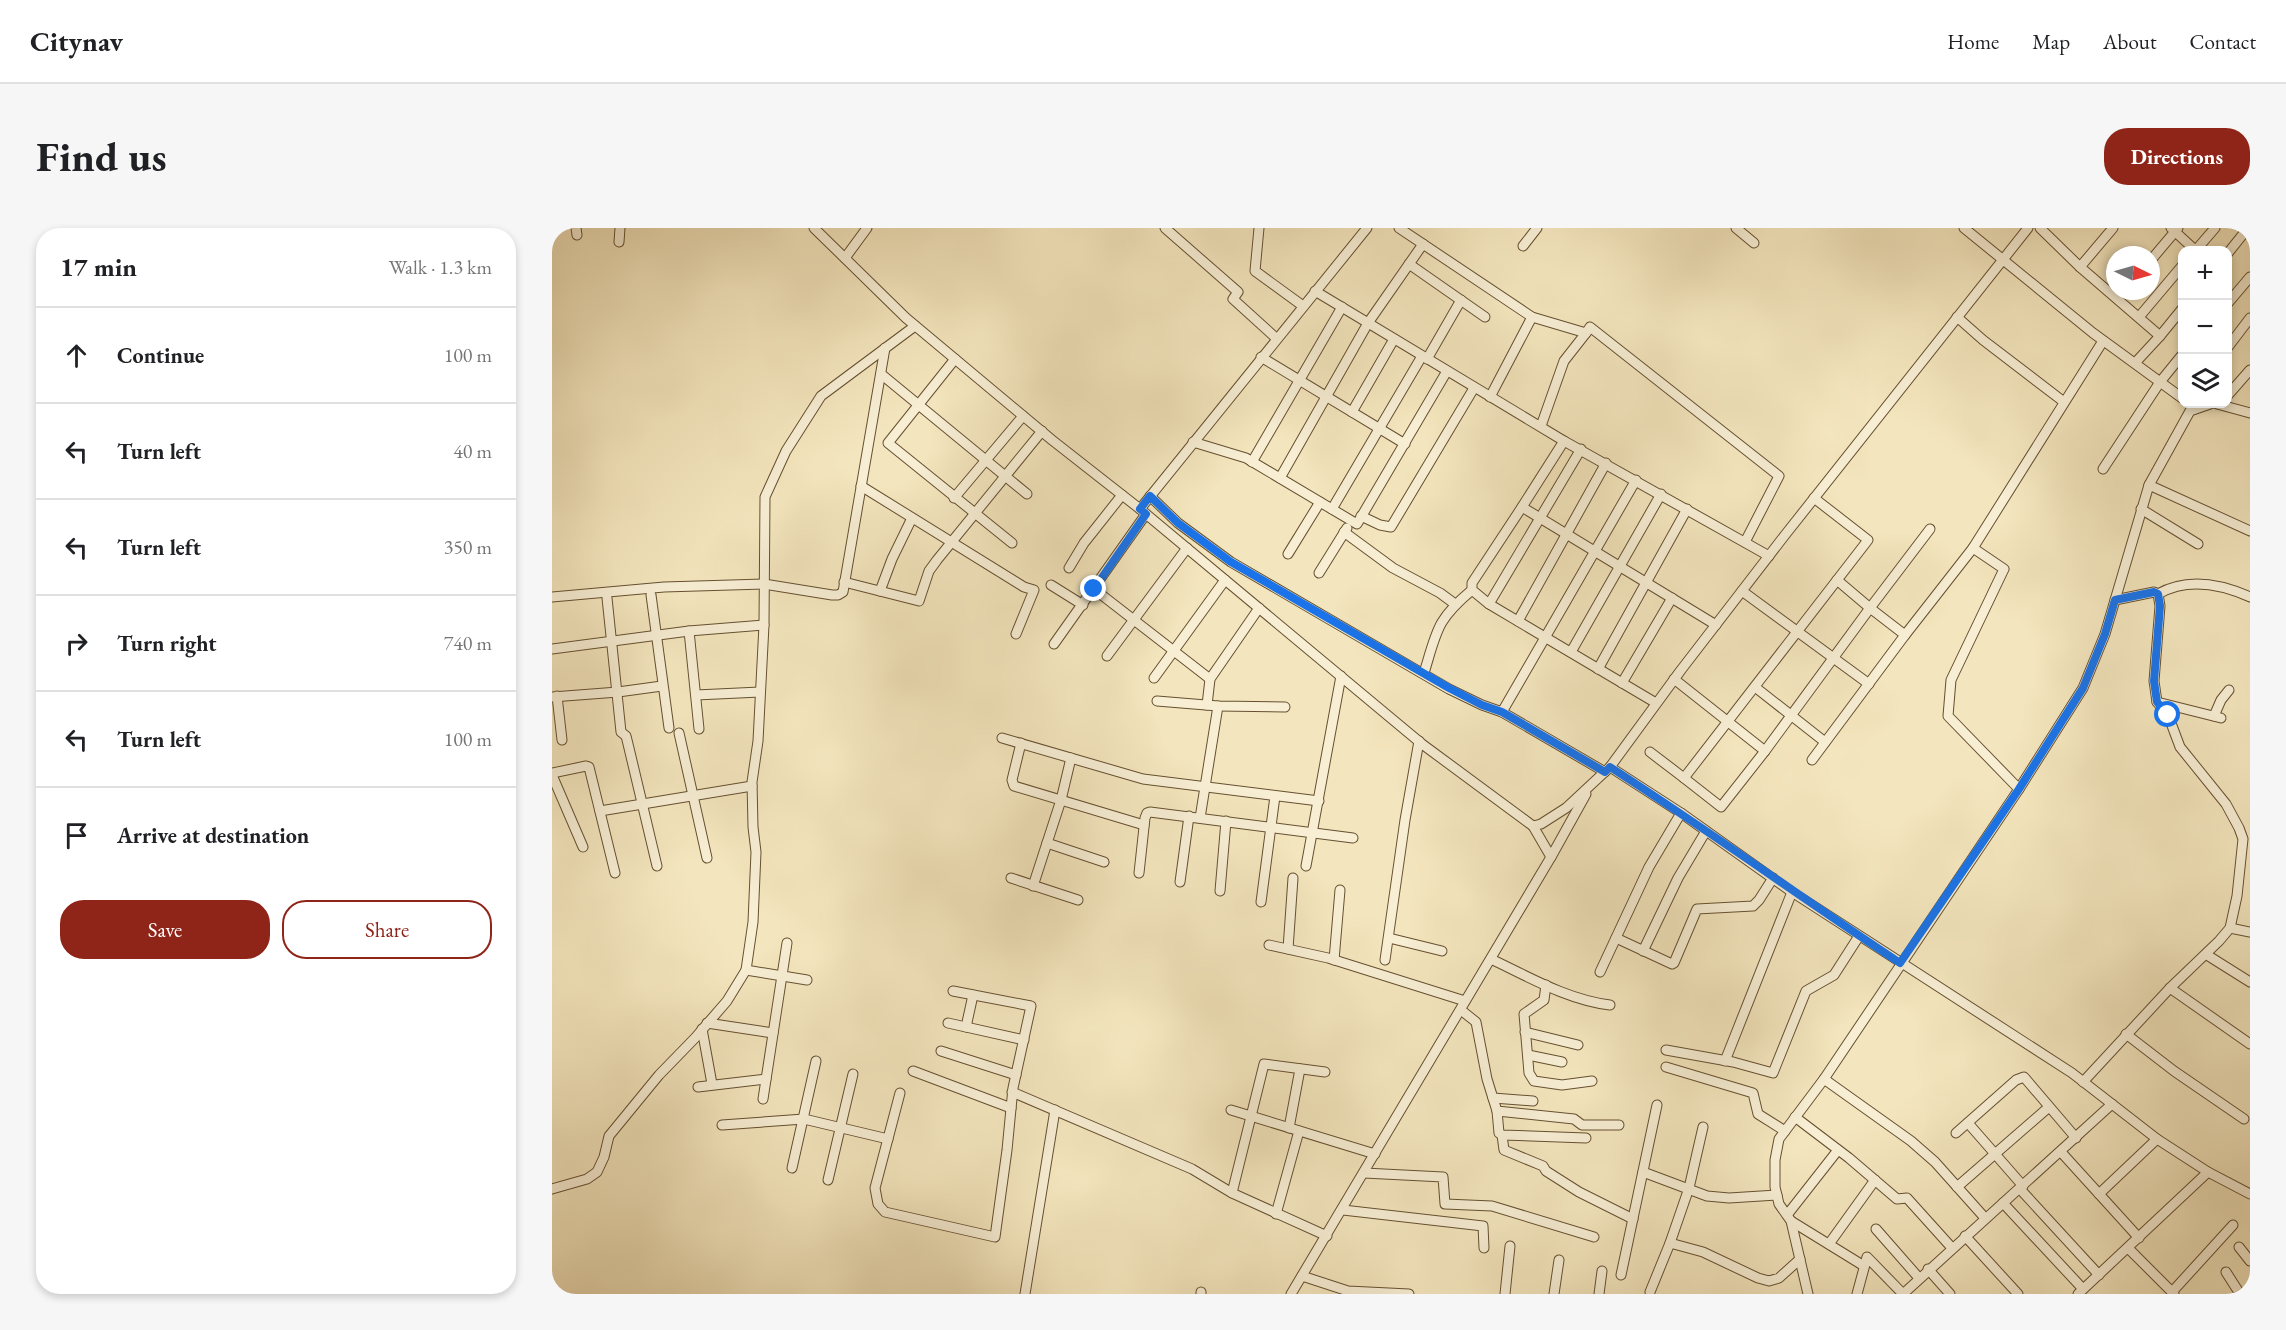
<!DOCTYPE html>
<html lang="en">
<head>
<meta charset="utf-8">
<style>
  body { margin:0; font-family:"EB Garamond",serif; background:#f6f6f6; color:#202124 }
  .controls { position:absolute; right:18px; top:18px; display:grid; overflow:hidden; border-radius:12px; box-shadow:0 3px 9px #0003 }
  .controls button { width:54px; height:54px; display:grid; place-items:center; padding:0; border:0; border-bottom:2px solid #e0e0e0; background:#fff; color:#202124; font:30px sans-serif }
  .compass { position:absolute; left:1554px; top:18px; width:54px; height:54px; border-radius:50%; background:#fff; box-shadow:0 3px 9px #0003; rotate:95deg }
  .stop { position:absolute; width:18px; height:18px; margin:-14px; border:4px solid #1a73e8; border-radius:50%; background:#fff }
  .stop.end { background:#1a73e8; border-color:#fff; box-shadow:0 2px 6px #0008 }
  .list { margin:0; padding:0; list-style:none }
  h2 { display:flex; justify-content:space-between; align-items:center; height:78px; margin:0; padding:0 24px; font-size:26px }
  h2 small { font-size:20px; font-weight:400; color:#757577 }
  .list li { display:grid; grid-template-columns:39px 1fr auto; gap:18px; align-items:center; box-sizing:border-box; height:96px; padding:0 24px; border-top:2px solid #e0e0e0 }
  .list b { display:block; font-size:22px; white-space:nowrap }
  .list em { font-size:20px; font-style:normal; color:#757577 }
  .actions { display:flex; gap:12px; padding:18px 24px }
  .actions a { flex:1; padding:14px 0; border:2px solid #8f2418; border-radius:24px; text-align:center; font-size:21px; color:#8f2418 }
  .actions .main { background:#8f2418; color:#fff }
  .icon { flex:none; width:33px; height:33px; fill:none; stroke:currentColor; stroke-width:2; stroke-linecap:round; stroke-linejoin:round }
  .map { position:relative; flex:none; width:1698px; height:1066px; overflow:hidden; border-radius:24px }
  header { display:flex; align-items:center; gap:36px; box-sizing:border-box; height:84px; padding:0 30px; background:#fff; border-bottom:2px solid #e0e0e0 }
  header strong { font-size:28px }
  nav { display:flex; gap:33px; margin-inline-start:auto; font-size:21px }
  .intro { display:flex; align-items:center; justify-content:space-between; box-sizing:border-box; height:144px; padding:0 36px }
  h1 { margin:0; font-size:42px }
  .button { padding:15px 27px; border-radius:24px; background:#8f2418; color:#fff; font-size:21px; font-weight:700 }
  main { display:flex; gap:36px; padding:0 36px }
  aside { flex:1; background:#fff; border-radius:24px; box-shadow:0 3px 9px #0003 }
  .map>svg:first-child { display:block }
</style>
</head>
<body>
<header>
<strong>Citynav</strong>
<nav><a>Home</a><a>Map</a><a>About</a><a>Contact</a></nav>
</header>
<div class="intro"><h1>Find us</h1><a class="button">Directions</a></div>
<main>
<aside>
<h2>17 min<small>Walk · 1.3 km</small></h2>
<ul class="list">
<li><svg class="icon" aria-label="ahead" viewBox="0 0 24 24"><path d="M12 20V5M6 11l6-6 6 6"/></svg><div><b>Continue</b></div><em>100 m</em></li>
<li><svg class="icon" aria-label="left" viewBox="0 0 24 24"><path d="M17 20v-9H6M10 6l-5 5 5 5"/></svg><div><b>Turn left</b></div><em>40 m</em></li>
<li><svg class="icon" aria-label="left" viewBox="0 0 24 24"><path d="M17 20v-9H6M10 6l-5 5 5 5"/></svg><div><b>Turn left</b></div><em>350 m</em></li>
<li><svg class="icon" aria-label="right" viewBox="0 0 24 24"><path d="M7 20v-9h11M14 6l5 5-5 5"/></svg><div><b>Turn right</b></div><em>740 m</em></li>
<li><svg class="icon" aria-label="left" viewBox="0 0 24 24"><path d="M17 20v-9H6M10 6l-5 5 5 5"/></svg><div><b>Turn left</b></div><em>100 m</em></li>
<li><svg class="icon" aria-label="arrive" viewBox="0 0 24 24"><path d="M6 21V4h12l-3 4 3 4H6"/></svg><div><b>Arrive at destination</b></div></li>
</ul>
<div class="actions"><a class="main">Save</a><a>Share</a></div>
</aside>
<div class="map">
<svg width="1698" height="1066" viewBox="0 0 1698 1066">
  <rect width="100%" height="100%" fill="#f3e5bd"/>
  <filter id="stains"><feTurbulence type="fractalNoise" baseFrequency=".00333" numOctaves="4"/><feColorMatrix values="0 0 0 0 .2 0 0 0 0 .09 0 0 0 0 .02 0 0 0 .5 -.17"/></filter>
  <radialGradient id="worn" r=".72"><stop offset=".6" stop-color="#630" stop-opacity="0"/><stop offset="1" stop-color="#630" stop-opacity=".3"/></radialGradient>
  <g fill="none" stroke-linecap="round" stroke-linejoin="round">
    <defs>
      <g id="street">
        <polyline points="24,0 25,7"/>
        <polyline points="262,0 354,90 500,212 588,281 870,516 981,598 989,596 1014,580 1058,539 1129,442 1233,307 1476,0"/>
        <polyline points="613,0 686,64 681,71 724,110"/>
        <polyline points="707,0 703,43 751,78"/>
        <polyline points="847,0 980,89 1034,105 1012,133 989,198"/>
        <polyline points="1184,0 1202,15"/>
        <polyline points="1412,0 1541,105 1630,170"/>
        <polyline points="1488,0 1528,39"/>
        <polyline points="1561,0 1528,39 1608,108 1583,135"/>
        <polyline points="1619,0 1643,22"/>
        <polyline points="67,14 68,0"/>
        <polyline points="971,18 985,0"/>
        <polyline points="1644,22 1663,0"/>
        <polyline points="1676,25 1696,0"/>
        <polyline points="293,30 315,0"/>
        <polyline points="1599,32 1626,0"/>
        <polyline points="857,36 933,89"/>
        <polyline points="763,63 1012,213 1217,328"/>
        <polyline points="1676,75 1698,49"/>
        <polyline points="1405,89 1431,112 1512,174"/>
        <polyline points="1587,89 1630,38"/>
        <polyline points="1034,105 1038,99 1227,248 1193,314"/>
        <polyline points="1608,108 1630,81"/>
        <polyline points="1676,119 1698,90"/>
        <polyline points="709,129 853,216"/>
        <polyline points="403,131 336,215 460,315"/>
        <polyline points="875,131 909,72"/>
        <polyline points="329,146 475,266"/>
        <polyline points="1676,167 1698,142"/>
        <polyline points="938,169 980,89"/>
        <polyline points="1665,176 1698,185"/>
        <polyline points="800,184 842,111"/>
        <polyline points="1012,213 970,279 1164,397"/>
        <polyline points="641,214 694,230 805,296 895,143"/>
        <polyline points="700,234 790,79"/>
        <polyline points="1551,241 1608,154 1630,127"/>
        <polyline points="728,250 816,95 871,16"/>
        <polyline points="1597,257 1698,303"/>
        <polyline points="309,258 472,359 482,362 464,406"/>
        <polyline points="598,268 626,295 679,334 897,461 930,477 950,484 1053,544"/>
        <polyline points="402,270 471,188"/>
        <polyline points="970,279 920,355 920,362 937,376 1104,475"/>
        <polyline points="588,281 815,0"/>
        <polyline points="780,281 870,128"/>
        <polyline points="1589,281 1646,316"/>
        <polyline points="809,288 828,297 839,299 922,160"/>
        <polyline points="792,304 841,340 888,365 903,376"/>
        <polyline points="1421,320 1551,113"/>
        <polyline points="736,326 768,274"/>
        <polyline points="517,340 532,315 570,267"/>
        <polyline points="767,345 795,300"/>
        <polyline points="1285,352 1318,380 1378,301"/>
        <polyline points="292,354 367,373 377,343 385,332 490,203"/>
        <polyline points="499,357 531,377"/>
        <polyline points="542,361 658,451"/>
        <polyline points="328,363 340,331 360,290"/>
        <polyline points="1190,363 1317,456"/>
        <path d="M1606 366C1636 349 1669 356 1698 369"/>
        <polyline points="99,367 117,500"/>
        <polyline points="0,369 112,359 212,356 280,367 286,367 291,364 333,120"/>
        <polyline points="55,370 69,504 74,508 76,516 105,638"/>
        <polyline points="937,376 1029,221"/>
        <polyline points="966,393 1054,235"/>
        <polyline points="137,403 147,501"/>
        <polyline points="1353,407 1421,320 1452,341 1399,452 1396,488 1467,561"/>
        <polyline points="502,416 594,286"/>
        <polyline points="0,421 137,403 212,397"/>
        <polyline points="1019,424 1109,266"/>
        <polyline points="555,428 635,320"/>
        <polyline points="1046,441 1135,281"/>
        <path d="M872 445C885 403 884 392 920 362"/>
        <polyline points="602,450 673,352"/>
        <polyline points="1122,451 1213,523 1318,380 1353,407 1260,532"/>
        <polyline points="1070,455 1120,370"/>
        <polyline points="1203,459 1273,514"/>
        <polyline points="144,467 208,464"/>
        <polyline points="5,468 10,512"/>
        <polyline points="0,469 66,464 110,458"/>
        <polyline points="605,473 666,478 733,479"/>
        <polyline points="1605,474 1669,490"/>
        <polyline points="655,477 658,451 707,380"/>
        <polyline points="950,484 1084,252"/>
        <polyline points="1662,488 1669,472 1677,462"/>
        <polyline points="127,505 155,630"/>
        <polyline points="450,510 591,551 767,573"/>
        <polyline points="469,515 460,552 462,558 592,597"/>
        <polyline points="1213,523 1169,579 1132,550 1316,312 1262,270"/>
        <polyline points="1098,524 1132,550"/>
        <polyline points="1058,539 1129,585 1240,664 1520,845 1605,911 1656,944 1698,966"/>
        <polyline points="0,545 34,538 37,539 63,645"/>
        <polyline points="0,547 31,619"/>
        <polyline points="48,583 200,558"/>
        <polyline points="648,590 666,478"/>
        <polyline points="495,615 552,634"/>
        <polyline points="999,629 1034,566"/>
        <polyline points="754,638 789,448"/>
        <polyline points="587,645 593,590 595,585 598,584 801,610"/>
        <polyline points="459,650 526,672"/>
        <polyline points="628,654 637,588"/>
        <polyline points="481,658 509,572 519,530"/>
        <polyline points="668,663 674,593"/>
        <polyline points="709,674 723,568"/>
        <polyline points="1678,700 1698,704"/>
        <polyline points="837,710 890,723"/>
        <polyline points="1064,710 1120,736 1122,735 1145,681 1201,678 1207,672 1221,650"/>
        <polyline points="717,717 776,730 913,773"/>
        <polyline points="736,721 741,650"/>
        <polyline points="1091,723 1126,650 1154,603"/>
        <polyline points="1655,727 1698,754"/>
        <path d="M939 731C977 749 1016 772 1058 777"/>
        <polyline points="782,732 788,662"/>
        <polyline points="833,732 853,592 867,513"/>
        <polyline points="194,742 255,752"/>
        <polyline points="1048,744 1097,639 1129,585"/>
        <polyline points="994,757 992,772 972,786 977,845 982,853 1010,857 1040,853"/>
        <polyline points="1618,760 1698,816"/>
        <polyline points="909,782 924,794 935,851 945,883 1022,891 1030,897 1067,897"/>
        <polyline points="155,795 221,805"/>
        <polyline points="396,795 472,812"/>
        <polyline points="414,799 421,767"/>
        <polyline points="150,801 160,856"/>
        <polyline points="973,804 1026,817"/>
        <polyline points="1574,806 1622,843 1692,891"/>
        <polyline points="1114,822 1181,834 1221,845 1254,763 1282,747 1307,708"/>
        <polyline points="389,823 464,847"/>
        <polyline points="976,827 1010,834"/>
        <polyline points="1173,833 1240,664"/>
        <polyline points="1114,839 1201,865 1206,886 1233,903"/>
        <polyline points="361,843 459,880"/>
        <polyline points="1272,851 1359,913 1383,934 1433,990"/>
        <polyline points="1531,854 1618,760 1667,713 1678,700 1685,668 1691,611 1687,600 1674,576 1628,519 1616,487 1605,474 1602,453 1608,378 1606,366 1602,364 1563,372"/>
        <polyline points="146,859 214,851"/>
        <polyline points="460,864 640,941 680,965 775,1008"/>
        <polyline points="348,865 323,960 326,976 333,984 443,1009 455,922 461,860 479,778 401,763"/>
        <polyline points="941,870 981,873"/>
        <polyline points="211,871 235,715"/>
        <polyline points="679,882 823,926"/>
        <polyline points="945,883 947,905 950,907 1034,910"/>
        <polyline points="1243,889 1297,930 1345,971 1355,970 1400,1020"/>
        <polyline points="1416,895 1471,958"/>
        <polyline points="170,897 252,891 336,911"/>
        <polyline points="737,900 748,841"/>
        <polyline points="1404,905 1464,852 1472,849 1524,910"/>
        <polyline points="950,907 952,922 991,938 994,943 1027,964 1081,991"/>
        <polyline points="1509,924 1587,1010"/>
        <polyline points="240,940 264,833"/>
        <polyline points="1091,944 1155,968 1177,970 1225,967"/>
        <polyline points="812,945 891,949 893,976 940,978 1042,1009"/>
        <polyline points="276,952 301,846"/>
        <polyline points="1405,959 1497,879"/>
        <polyline points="0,961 35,951 45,944 52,929 57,908 107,847 143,810 175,773 194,742 201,694 204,624 201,599 200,554 206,513 212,397 213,269 234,223 269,168 363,98"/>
        <polyline points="1468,961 1547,1047"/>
        <polyline points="680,965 712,836 773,844"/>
        <polyline points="1547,966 1605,911"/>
        <polyline points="1451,975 1531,1061"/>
        <polyline points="791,982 931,998 932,1020"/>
        <polyline points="724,986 747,903"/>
        <polyline points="1235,987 1286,922"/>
        <polyline points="1239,993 1312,1038"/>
        <polyline points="1324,1001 1367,1050"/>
        <polyline points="1413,1008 1466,1066"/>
        <polyline points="1118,1015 1151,1024 1206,1050 1217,1053 1227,1050 1248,1031"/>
        <polyline points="1277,1016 1323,952"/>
        <polyline points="1687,1019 1698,1033"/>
        <polyline points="1576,1020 1622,1066"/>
        <polyline points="1376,1041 1398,1066"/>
        <polyline points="1674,1044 1688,1066"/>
        <polyline points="1069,1047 1105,877"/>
        <polyline points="750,1048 796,1063 857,1066"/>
        <polyline points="1098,1064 1118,1015 1137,960 1151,899"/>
        <polyline points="1620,1064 1681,997"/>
        <polyline points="473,1066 503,882"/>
        <polyline points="649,1066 649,1064"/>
        <polyline points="739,1066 999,629 981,598"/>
        <polyline points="953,1066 958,1018"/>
        <polyline points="1002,1066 1007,1032"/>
        <polyline points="1047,1066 1050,1043"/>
        <polyline points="1256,1066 1239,993 1227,976 1223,959 1223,932 1227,911 1272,851 1467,561 1531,460 1553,406 1597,257 1638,183 1658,176"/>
        <polyline points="1305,1066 1315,1029 1351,1066 1560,876"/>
        <polyline points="1526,1066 1656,944"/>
      </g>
    </defs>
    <use href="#street" stroke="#665030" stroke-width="11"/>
    <use href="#street" stroke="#f7eed4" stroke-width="9"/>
  </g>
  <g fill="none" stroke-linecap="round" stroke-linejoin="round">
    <path stroke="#1a73e8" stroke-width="8" d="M542 361 594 286 588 281 598 268 626 295 679 334 897 460 930 477 950 484 1053 544 1058 539C1156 602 1251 671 1348 735L1467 561 1531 460 1553 406 1563 372 1602 364 1606 366 1608 378 1602 453 1605 474 1616 487"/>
  </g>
  <rect width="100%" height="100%" filter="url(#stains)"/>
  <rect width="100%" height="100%" fill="url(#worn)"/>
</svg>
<div class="controls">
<button>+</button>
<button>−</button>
<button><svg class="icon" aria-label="layers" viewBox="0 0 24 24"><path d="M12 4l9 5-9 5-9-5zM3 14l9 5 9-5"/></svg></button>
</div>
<svg class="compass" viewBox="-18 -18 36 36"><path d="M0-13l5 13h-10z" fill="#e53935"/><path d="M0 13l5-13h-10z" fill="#757577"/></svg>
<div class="stop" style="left:1616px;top:487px"></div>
<div class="stop end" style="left:542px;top:361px"></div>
</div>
</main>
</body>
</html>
